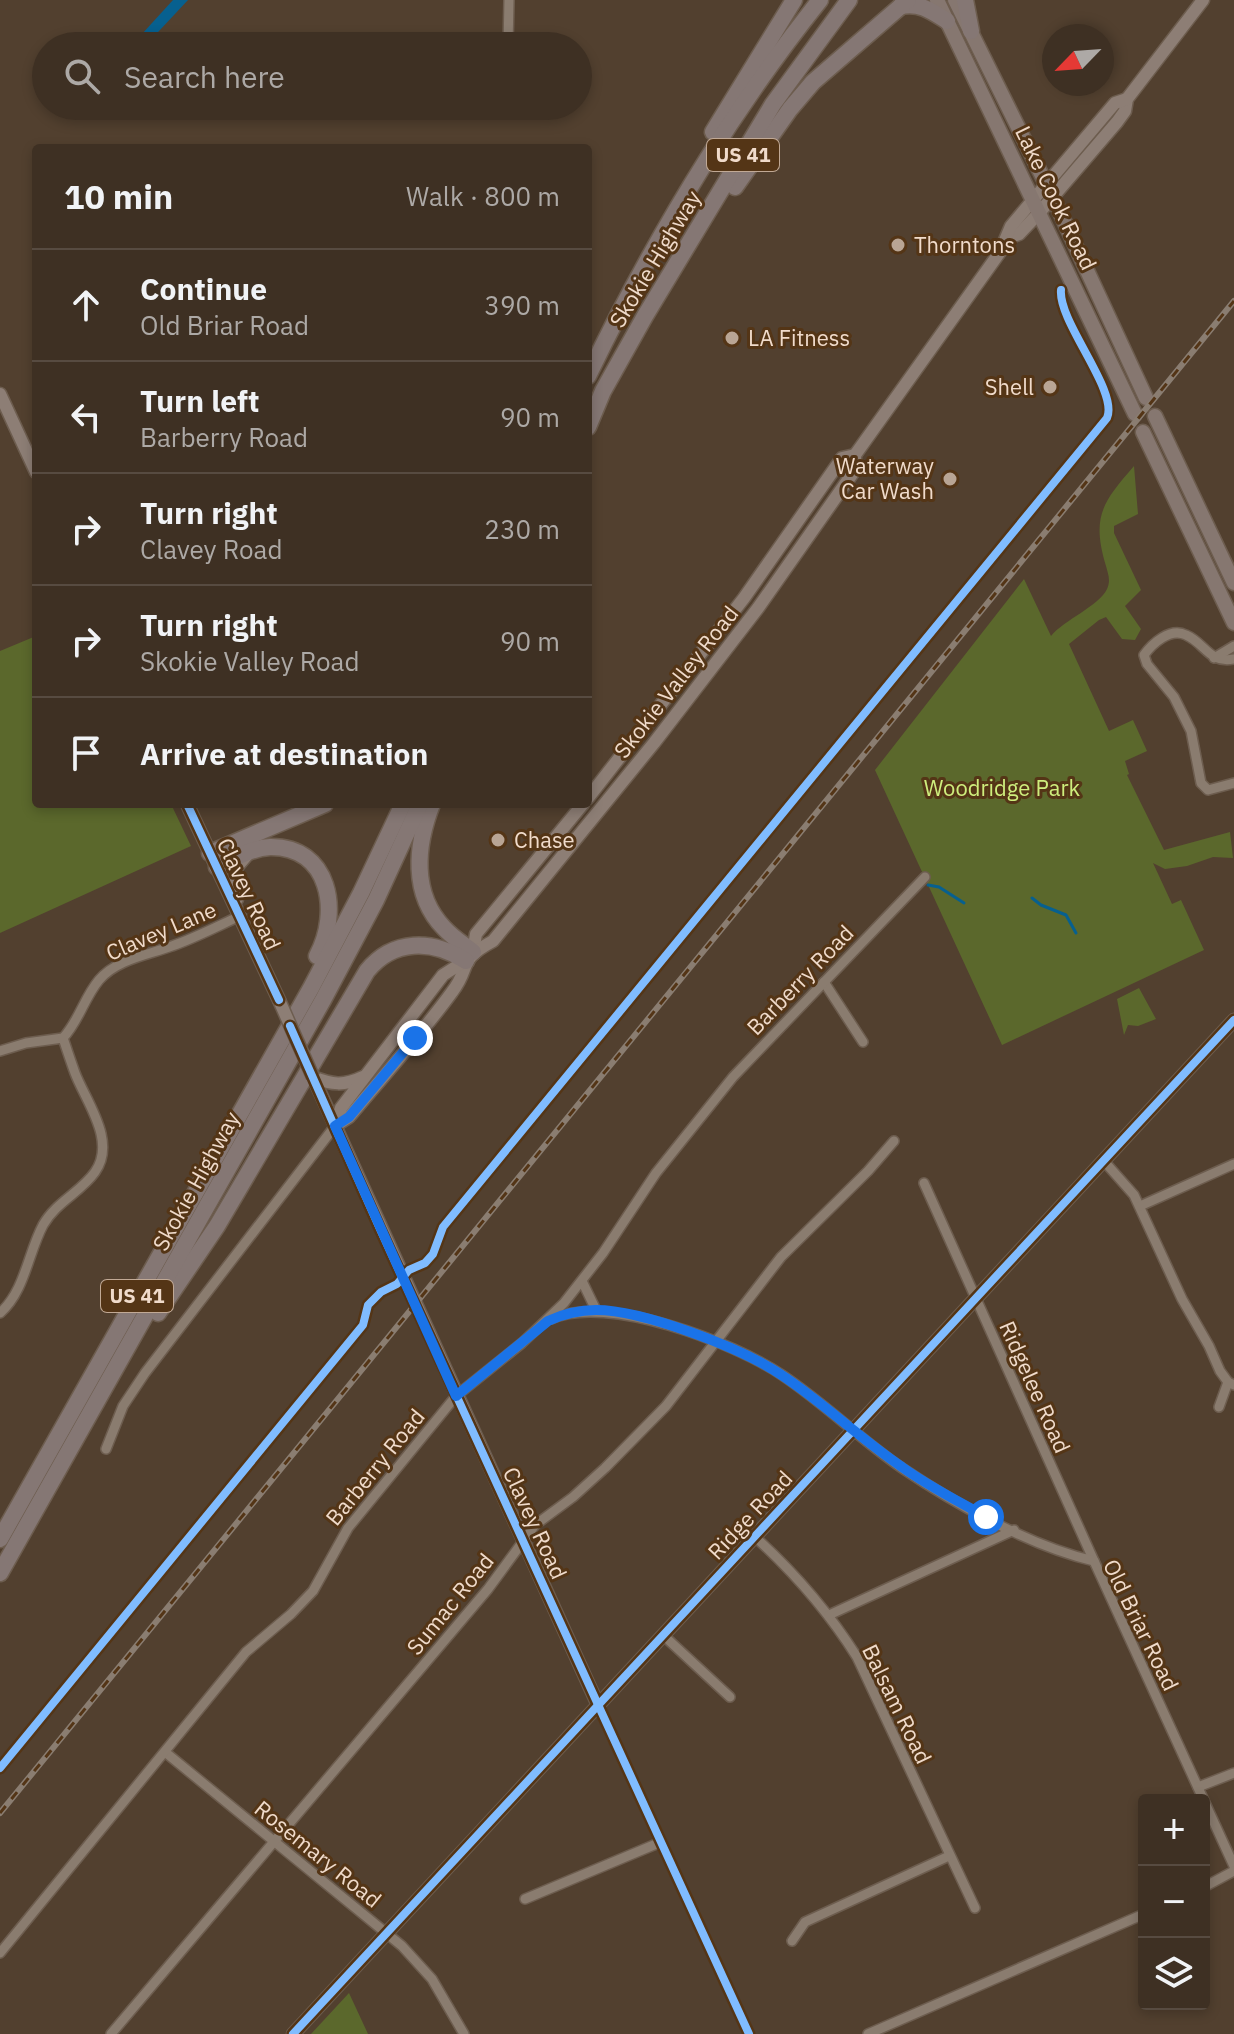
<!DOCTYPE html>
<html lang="en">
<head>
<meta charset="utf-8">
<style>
  body { margin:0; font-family:"IBM Plex Sans",sans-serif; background:#493c30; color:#f1f3f6 }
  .controls { position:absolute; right:24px; bottom:24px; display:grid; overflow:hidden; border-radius:8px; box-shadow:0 4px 12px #0003 }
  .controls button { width:72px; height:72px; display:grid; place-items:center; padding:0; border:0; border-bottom:2px solid #574b41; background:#3e3023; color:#f1f3f6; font:40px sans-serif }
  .compass { position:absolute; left:1042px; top:24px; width:72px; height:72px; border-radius:50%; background:#3e3023; box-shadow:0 4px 12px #0003; rotate:245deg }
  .stop { position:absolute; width:24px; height:24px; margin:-18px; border:6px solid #1a73e8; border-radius:50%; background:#fff }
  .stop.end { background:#1a73e8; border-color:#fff; box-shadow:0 2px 8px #0008 }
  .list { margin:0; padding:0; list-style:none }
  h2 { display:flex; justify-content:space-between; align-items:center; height:104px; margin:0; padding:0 32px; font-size:34px }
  h2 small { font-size:26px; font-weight:400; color:#ada9a6 }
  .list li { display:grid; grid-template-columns:52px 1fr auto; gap:24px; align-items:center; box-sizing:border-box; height:112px; padding:0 32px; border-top:2px solid #574b41 }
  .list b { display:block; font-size:30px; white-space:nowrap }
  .list p { margin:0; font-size:26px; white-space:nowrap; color:#ada9a6 }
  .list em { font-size:26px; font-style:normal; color:#ada9a6 }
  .icon { flex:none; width:44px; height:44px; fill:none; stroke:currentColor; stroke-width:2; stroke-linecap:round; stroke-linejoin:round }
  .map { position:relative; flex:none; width:1234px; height:2034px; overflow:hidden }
  .search { position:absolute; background:#3e3023; box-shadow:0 4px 12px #0003; left:32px; top:32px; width:560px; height:88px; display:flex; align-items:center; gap:20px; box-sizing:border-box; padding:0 28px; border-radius:44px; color:#ada9a6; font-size:30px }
  .panel { position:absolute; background:#3e3023; box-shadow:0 4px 12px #0003; left:32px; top:144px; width:560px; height:664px; border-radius:8px }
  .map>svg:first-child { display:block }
</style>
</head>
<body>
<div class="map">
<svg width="1234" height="2034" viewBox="0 0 1234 2034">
  <rect width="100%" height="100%" fill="#52402f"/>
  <g fill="#5b682c">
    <path d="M1134 466 1138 514 1114 526V533L1141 590 1125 606 1141 629 1135 640 1122 639 1106 617 1099 620 1069 644 1109 731 1133 720 1147 751 1125 761 1129 774 1127 775 1164 850 1230 832 1233 858 1213 857 1187 866 1165 869 1153 863 1172 904 1181 900 1204 950 1002 1045 875 770 1024 579 1051 636C1064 620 1099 606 1107 589 1111 580 1108 574 1106 566 1091 516 1103 502 1134 466Z"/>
    <polygon points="36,636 36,804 171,804 191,846 0,933 0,651"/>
    <polygon points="1139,988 1156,1019 1138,1026 1128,1025 1124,1035 1117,999"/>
    <polygon points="349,1993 368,2034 311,2034"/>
  </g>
  <polygon fill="#07608f" points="173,0 188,0 145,46 131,46"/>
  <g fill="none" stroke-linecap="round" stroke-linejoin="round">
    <g stroke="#07608f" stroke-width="3">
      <polyline points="928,885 939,887 964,903"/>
      <polyline points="1032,898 1041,905 1066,915 1076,933"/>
    </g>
    <defs>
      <g id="street">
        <polyline points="508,46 509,0"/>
        <polyline points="1214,658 1234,646"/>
        <path d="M1234 659C1209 664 1205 643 1186 635 1170 627 1152 644 1144 655L1147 664 1174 697 1191 731 1201 783 1208 790 1234 783"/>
        <polyline points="824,982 863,1042"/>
        <polyline points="0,1051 26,1043 63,1038"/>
        <polyline points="1103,1160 1134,1195 1182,1299 1209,1346 1220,1371 1228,1382 1234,1385"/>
        <polyline points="924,1183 1094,1561"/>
        <polyline points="1140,1206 1234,1164"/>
        <polyline points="582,1281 596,1310"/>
        <path d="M0 1313C25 1291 28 1253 43 1225 56 1202 81 1192 95 1172 117 1141 86 1102 75 1073 71 1062 67 1050 63 1038 79 1021 84 998 99 980 117 959 148 955 172 946 195 938 218 926 240 916"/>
        <path d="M551 1319C607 1294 733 1342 782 1375 824 1403 860 1439 902 1468 957 1505 1030 1546 1094 1561L1234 1866"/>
        <polyline points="1219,1407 1228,1382"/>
        <polyline points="106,1449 123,1406 145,1373 335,1126"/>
        <path d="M754 1536C795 1573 828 1611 857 1657L975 1908"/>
        <polyline points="829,1615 1014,1530"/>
        <polyline points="663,1635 730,1697"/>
        <polyline points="598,1705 749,2034"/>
        <polyline points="165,1752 402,1946 432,1979 464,2034"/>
        <polyline points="1198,1787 1234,1773"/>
        <polyline points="1204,1887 1234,1871"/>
        <polyline points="525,1899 661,1842"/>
        <polyline points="792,1941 805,1922 949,1856"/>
        <polyline points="0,1953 246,1652 291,1614 313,1591 348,1528 456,1396 522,1343 564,1303 603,1253 656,1173 733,1077 925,877"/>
        <polyline points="111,2034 488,1589 535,1525 573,1497 605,1468 666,1406 781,1257 868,1171 894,1141"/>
        <polyline points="868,2034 1144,1914"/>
      </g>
      <g id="secondary">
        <polyline points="1008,238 1019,234 1039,213 1117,122 1125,111 1127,99 1203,0"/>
        <polyline points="0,394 36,472"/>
        <polyline points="588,798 744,598 842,458 855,455"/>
        <polyline points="187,804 279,1000"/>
        <polyline points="237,899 235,869 247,855"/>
        <polyline points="473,952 476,934 583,804"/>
        <polyline points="313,1077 598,1705"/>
        <path d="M313 1077C332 1085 344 1086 363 1077"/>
        <path d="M335 1126 349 1117C383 1076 420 1036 452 992 472 966 456 961 493 941L654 743 758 608 855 470V455L1000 252 1011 226 1115 103 1127 99"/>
        <polyline points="335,1126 341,1108 443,975 465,961"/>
        <polyline points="293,2034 1234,1020"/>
      </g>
      <g id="primary">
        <polyline points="937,0 1135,414"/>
        <polyline points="955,0 1059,210 1146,398"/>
        <polyline points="1155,416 1234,583"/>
        <polyline points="1143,432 1234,623"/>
      </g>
      <g id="highway">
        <polyline points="965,0 971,31"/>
        <path d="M901 6C921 3 930 10 947 21"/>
        <polyline points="713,132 794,0"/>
        <polyline points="735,187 790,109 813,82 908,0"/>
        <path d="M588 376C652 243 728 115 820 0"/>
        <polyline points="588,427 603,391 645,316 773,104 849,0"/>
        <path d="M432 804C416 845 411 894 444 928 452 937 463 944 473 952"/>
        <polyline points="210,853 325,804"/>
        <path d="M217 867C233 859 251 848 270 847 330 846 341 912 317 956"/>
        <path d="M158 1313 217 1226 367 971C393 939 432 939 466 961"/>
        <polyline points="0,1539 311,988 361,893 403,804"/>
        <polyline points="0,1573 323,1000 376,900 420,804"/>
      </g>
    </defs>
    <use href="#street" stroke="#6d5d4f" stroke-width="12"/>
    <use href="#secondary" stroke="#6d5d4f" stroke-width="15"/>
    <use href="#primary" stroke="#6d5d4f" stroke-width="17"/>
    <use href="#highway" stroke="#6d5d4f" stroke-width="19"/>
    <use href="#street" stroke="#8a7c6f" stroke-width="9"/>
    <use href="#secondary" stroke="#8d7e75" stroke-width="12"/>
    <use href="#primary" stroke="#867770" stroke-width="14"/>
    <use href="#highway" stroke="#857774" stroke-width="16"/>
    <defs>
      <polyline id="rail" points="0,1813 1234,301"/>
    </defs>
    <use href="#rail" stroke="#8a7d71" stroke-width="6"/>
    <use href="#rail" stroke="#543516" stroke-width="3" stroke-dasharray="9" stroke-linecap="butt"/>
    <defs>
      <polyline id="secondary-bridge" points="279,1000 313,1077"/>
    </defs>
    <use href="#secondary-bridge" stroke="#6d5d4f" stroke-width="15" stroke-linecap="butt"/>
    <use href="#secondary-bridge" stroke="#8d7e75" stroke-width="12"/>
    <defs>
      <g id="cycleway">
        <polyline points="187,804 279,1000"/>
        <polyline points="290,1026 380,1229 749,2034"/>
        <path d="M0 1768 363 1325 368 1305 381 1292 397 1284 409 1270 425 1263 433 1254 443 1227 1107 418C1119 391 1058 322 1061 290"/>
        <polyline points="293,2034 1234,1020"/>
      </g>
    </defs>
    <use href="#cycleway" stroke="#543516" stroke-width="13"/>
    <use href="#cycleway" stroke="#80bcff" stroke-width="8"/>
  </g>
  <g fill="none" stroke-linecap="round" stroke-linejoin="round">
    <path stroke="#1a73e8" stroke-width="10" d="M415 1038 349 1117 335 1126 456 1396 548 1321C563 1314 580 1310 596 1310 643 1310 741 1348 780 1374 823 1402 859 1438 902 1467 928 1486 958 1501 986 1517"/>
  </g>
  <g fill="#b9a594" stroke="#543516" stroke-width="3">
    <circle cx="898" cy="245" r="8"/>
    <circle cx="732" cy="338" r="8"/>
    <circle cx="1050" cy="387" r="8"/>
    <circle cx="950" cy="479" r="8"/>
    <circle cx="498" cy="840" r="8"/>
  </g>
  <g text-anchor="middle" stroke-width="6" stroke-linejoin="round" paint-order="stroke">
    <g fill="#543516" stroke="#c1a995" stroke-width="2">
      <rect x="707" y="139" width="72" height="32" rx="6"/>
      <rect x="101" y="1280" width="72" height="32" rx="6"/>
    </g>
    <g font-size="20" font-weight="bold" fill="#f0dbcb">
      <text x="743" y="162">US 41</text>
      <text x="137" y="1303">US 41</text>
    </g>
    <g font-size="22" fill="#f0dbcb" stroke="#543516">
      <text transform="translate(1056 198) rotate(64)" y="8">Lake Cook Road</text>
      <text transform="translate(655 259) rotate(-59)" y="8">Skokie Highway</text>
      <text transform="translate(676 682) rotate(-52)" y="8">Skokie Valley Road</text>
      <text transform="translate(249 894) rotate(65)" y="8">Clavey Road</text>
      <text transform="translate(161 931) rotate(-23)" y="8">Clavey Lane</text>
      <text transform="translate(800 980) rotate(-46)" y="8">Barberry Road</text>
      <text transform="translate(196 1181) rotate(-61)" y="8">Skokie Highway</text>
      <text transform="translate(1035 1387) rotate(66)" y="8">Ridgelee Road</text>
      <text transform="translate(375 1467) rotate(-51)" y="8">Barberry Road</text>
      <text transform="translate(750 1515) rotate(-47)" y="8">Ridge Road</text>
      <text transform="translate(535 1523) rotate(65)" y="8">Clavey Road</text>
      <text transform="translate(450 1604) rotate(-51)" y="8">Sumac Road</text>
      <text transform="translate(1141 1625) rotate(64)" y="8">Old Briar Road</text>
      <text transform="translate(897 1704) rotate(64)" y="8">Balsam Road</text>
      <text transform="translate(318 1854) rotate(39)" y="8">Rosemary Road</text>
    </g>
    <g font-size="22" fill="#f0dbcb" stroke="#543516" text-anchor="start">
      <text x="914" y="253">Thorntons</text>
      <text x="748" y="346">LA Fitness</text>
      <text x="1034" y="395" text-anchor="end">Shell</text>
      <text x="934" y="474" text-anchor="end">Waterway<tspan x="934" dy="25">Car Wash</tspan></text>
      <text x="514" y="848">Chase</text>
    </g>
    <g font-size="22" fill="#ceee7d" stroke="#543516">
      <text x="1002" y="796">Woodridge Park</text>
    </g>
  </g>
</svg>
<div class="controls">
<button>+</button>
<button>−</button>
<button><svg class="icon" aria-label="layers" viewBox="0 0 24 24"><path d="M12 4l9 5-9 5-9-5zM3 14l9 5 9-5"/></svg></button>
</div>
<svg class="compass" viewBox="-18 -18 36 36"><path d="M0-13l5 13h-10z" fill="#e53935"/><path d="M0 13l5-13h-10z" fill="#ada9a6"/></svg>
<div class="stop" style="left:986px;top:1517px"></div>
<div class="stop end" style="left:415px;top:1038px"></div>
<div class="search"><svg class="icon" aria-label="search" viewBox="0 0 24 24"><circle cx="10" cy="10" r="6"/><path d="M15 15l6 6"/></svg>Search here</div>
<section class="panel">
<h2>10 min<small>Walk · 800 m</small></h2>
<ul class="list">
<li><svg class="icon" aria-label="ahead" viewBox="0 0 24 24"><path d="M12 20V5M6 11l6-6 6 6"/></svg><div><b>Continue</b><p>Old Briar Road</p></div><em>390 m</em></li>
<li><svg class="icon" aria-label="left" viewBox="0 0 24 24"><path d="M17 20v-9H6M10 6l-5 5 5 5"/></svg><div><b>Turn left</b><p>Barberry Road</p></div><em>90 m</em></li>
<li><svg class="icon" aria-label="right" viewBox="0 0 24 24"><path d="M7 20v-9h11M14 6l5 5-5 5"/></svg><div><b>Turn right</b><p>Clavey Road</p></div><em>230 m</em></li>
<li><svg class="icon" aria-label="right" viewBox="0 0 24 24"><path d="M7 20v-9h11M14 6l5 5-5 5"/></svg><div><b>Turn right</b><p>Skokie Valley Road</p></div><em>90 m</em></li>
<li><svg class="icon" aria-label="arrive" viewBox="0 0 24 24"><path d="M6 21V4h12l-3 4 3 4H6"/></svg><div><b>Arrive at destination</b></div></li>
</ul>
</section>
</div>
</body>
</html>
